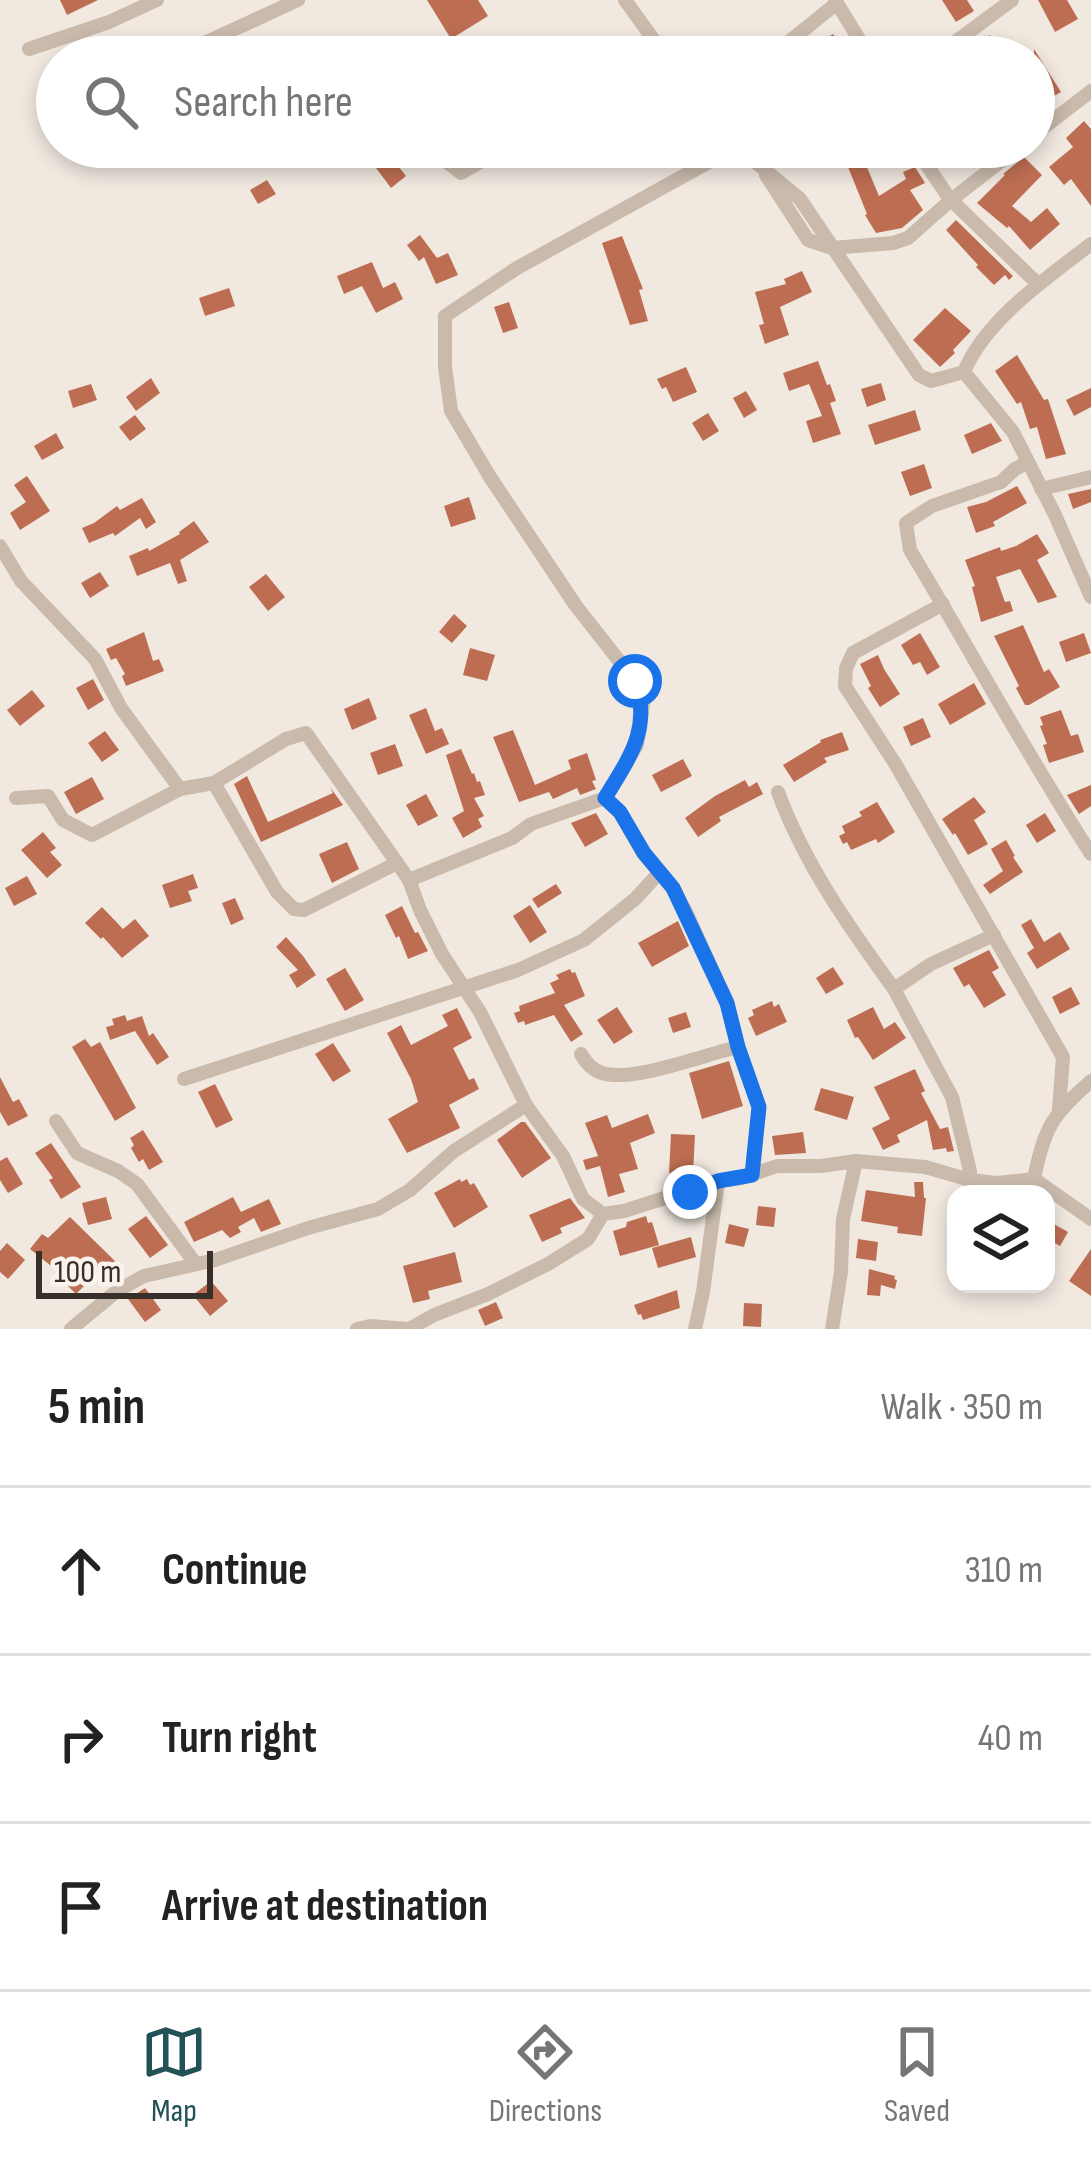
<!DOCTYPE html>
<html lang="en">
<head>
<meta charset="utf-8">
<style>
  body { margin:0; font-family:"Sofia Sans Condensed",sans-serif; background:#f6f6f6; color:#222 }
  .controls { position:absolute; right:36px; bottom:36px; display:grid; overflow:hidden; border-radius:24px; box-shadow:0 6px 18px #0003 }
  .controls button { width:108px; height:108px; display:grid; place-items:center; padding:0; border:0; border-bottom:3px solid #e0e0e0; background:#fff; color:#222; font:60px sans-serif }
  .scale { position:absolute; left:36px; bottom:30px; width:177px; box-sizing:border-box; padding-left:12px; border:6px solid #382f2b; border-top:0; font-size:33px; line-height:42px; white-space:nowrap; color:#382f2b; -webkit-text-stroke:9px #f9f3ec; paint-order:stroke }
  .stop { position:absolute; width:36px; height:36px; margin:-27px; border:9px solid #1a73e8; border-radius:50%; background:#fff }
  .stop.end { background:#1a73e8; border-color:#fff; box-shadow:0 3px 12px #0008 }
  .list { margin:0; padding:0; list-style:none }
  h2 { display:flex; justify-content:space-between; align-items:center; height:156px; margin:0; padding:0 48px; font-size:51px }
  h2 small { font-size:39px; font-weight:400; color:#767676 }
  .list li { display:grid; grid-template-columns:78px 1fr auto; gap:36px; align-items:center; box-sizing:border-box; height:168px; padding:0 48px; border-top:3px solid #e0e0e0 }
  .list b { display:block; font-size:45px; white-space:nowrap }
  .list em { font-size:39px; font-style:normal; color:#767676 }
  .icon { flex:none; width:66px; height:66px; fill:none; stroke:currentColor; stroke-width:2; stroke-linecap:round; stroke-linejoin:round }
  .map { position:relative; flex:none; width:1091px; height:1329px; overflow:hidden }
  .search { position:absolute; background:#fff; box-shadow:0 6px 18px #0003; left:36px; right:36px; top:36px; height:132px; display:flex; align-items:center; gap:30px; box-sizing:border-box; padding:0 42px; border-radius:66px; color:#767676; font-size:45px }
  .sheet { height:660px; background:#fff }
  nav { display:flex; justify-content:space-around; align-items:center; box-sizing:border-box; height:168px; border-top:3px solid #e0e0e0; background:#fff; font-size:33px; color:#767676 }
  nav a { display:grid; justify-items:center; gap:6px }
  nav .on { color:#235256 }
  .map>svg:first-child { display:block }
</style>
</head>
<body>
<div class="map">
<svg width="1091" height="1329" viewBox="0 0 1091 1329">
  <rect width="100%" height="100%" fill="#f1e9e0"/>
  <g fill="#bd6e52">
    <polygon points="60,0 98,0 67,15"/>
    <polygon points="427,0 478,0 488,16 451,39"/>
    <polygon points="942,0 967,0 974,11 956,22"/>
    <polygon points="1038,0 1067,0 1078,19 1055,32"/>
    <polygon points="833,34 846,53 839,57 798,57"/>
    <polygon points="990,35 1003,57 977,57 971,46"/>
    <polygon points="1034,49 1061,92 1042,103 1034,90"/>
    <polygon points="1084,121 1091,129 1091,206 1071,179 1064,185 1049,167 1073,147 1066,138"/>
    <polygon points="391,157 406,176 391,188 376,168"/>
    <polygon points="1024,157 1042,175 1012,206 1031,222 1047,208 1060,224 1030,250 1009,226 1007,228 977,203 1005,175 1003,174"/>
    <polygon points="864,160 879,196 906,179 903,172 915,167 925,183 910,190 923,210 902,228 876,233 865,215 867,214 848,167"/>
    <polygon points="267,180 276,194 258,204 250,190"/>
    <polygon points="956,220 1013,276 1009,280 1005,275 994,285 976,267 978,265 946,230"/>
    <polygon points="420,235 437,258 448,253 458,275 436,284 424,257 419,261 407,245"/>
    <polygon points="622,236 643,289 639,290 648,321 630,325 602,243"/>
    <polygon points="372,262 383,288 395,282 403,299 376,313 362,286 344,294 337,276"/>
    <polygon points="802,271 812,292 780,307 789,335 765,344 759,325 764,324 755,292 786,284 784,279"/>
    <polygon points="229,288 235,306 205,316 199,298"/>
    <polygon points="509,302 518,328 503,333 494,307"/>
    <polygon points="945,308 971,331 953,350 955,353 940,367 913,340"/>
    <polygon points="1017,355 1044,400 1048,399 1066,454 1046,459 1037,427 1030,429 1021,402 1017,404 995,371"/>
    <polygon points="818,361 827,385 830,384 836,401 830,403 841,434 813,443 806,421 822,416 809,384 789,391 783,373"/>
    <polygon points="686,367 697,392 673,402 666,387 662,389 657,379"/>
    <polygon points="151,378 160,393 136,411 126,397"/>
    <polygon points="881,383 886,400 867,407 861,389"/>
    <polygon points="91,384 97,400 73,408 68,391"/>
    <polygon points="1091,388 1091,407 1074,416 1066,400"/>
    <polygon points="746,391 757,410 744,418 733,398"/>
    <polygon points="915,410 921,430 875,445 868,425"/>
    <polygon points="708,413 719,431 703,441 692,423"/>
    <polygon points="135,415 146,429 130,441 119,427"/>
    <polygon points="991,423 1002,441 972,454 964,435"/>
    <polygon points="56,433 64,448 42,460 34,446"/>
    <polygon points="924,464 932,488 910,496 901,472"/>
    <polygon points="27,476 50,511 20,530 10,513 26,502 14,485"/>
    <polygon points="1017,486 1027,503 993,522 995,526 976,533 967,507 986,502"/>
    <polygon points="1091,489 1091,502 1073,509 1068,494"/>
    <polygon points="469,497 476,519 451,527 444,506"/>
    <polygon points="142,498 156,522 146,529 140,518 115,536 113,533 89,543 82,528 94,523 117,506 120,510"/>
    <polygon points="194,521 209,542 180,560 187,581 178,584 170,563 137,576 129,556 148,548 149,551 180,534 179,532"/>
    <polygon points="1037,534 1049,553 1037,560 1057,597 1038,603 1020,569 996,577 1005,602 1010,601 1013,611 981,622 972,587 975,586 965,560 1000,547 1001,551 1016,546"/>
    <polygon points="100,572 109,586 90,598 81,583"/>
    <polygon points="266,574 285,597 268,611 249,587"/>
    <polygon points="454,614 467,626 452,643 439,632"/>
    <polygon points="1023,625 1044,672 1049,669 1060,687 1029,705 1025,705 1016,688 1019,686 994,636"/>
    <polygon points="144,632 153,661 159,659 164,671 126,686 122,676 125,674 116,658 111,660 106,649"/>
    <polygon points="920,633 940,667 927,675 920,662 913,665 901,645"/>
    <polygon points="1084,633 1091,653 1066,662 1059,642"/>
    <polygon points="470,648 495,655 487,681 463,675"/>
    <polygon points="878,655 884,669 900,694 880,707 868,688 871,686 860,664"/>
    <polygon points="93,679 104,700 88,710 76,688"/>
    <polygon points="974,683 986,704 950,725 938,704"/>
    <polygon points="32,690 45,706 20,726 7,710"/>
    <polygon points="369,698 377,719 352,730 344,709"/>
    <polygon points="426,708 435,731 442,728 449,744 426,754 409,715"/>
    <polygon points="1061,710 1071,736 1078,734 1084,752 1049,763 1043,745 1047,744 1040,726 1043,725 1040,717"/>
    <polygon points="923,718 931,737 911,746 903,727"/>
    <polygon points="513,730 535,785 571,769 568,760 587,753 596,780 592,781 596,789 580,795 577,788 553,799 549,792 519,802 493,737"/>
    <polygon points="105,731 119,750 102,762 88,743"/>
    <polygon points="842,732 849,750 824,758 827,762 794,782 783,765 821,742 820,740"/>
    <polygon points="395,744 403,766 378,775 370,753"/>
    <polygon points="461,749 472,774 474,773 477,782 480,781 485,795 474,798 484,816 478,819 482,827 463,838 452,818 464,811 446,755"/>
    <polygon points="683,759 692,776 661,792 652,775"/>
    <polygon points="247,776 268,822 333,793 330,787 343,805 261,842 234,784"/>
    <polygon points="92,777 104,799 76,814 64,792"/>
    <polygon points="745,780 749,787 757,782 763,794 719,817 721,821 698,837 685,818 715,796"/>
    <polygon points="1091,785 1091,806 1079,814 1067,795"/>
    <polygon points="426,794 438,816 418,826 406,805"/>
    <polygon points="974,797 986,812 974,820 988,844 968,855 955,833 953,835 942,819"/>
    <polygon points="877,802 895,832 878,843 876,839 851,850 847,842 843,844 839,836 845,833 842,826 862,816 859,812"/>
    <polygon points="596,813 608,834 585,847 571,823"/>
    <polygon points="1045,813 1056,831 1037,843 1026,825"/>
    <polygon points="43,832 56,848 50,852 62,865 47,878 21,850"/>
    <polygon points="1006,840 1015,856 1013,857 1023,872 990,894 983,885 1003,871 991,849"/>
    <polygon points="347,842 359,869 332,883 319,854"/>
    <polygon points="193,874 198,888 188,891 192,901 170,908 162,885"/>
    <polygon points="27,876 37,894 14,906 5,888"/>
    <polygon points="556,884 562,893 538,908 532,899"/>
    <polygon points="235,898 244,919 231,925 222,903"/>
    <polygon points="530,905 547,932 530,943 513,916"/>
    <polygon points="402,906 415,933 418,932 428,951 408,959 399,936 396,938 385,915"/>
    <polygon points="102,907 123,929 135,919 149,936 122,958 103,937 101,939 85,923"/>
    <polygon points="1031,919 1044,942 1060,932 1070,949 1037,969 1027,953 1034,948 1021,925"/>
    <polygon points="678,921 689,946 652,967 638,943"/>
    <polygon points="286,937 303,956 316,975 297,988 289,975 298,970 276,947"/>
    <polygon points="989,950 999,968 992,972 1006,995 984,1008 969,984 964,987 953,968"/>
    <polygon points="833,967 844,984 826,994 816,978"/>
    <polygon points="345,968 364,1000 345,1011 326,979"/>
    <polygon points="570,969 572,973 575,972 585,996 564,1005 583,1034 571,1042 554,1015 525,1025 524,1021 518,1023 514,1013 520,1011 519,1006 555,993 550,983 559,979 556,975"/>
    <polygon points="1071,987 1080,1004 1060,1014 1052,997"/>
    <polygon points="772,1001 774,1007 779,1004 787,1022 756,1036 748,1018 754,1015 752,1010"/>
    <polygon points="617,1007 633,1032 614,1044 597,1020"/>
    <polygon points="873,1007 884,1029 895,1022 906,1038 873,1060 858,1037 855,1038 847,1020"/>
    <polygon points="457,1008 472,1038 453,1048 469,1080 474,1078 479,1089 449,1105 460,1128 407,1153 388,1119 418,1102 411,1079 387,1033 401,1025 411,1045 448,1026 442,1015"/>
    <polygon points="686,1012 691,1027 673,1033 668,1018"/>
    <polygon points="125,1015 127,1021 142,1016 149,1036 153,1033 169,1057 157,1065 135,1031 110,1040 106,1027 114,1025 112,1019"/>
    <polygon points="85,1039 91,1047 100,1042 136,1108 115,1121 72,1047"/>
    <polygon points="333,1043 351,1071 333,1082 315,1054"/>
    <polygon points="729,1061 743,1106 702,1119 689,1073"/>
    <polygon points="915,1069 925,1091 921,1093 940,1129 948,1127 954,1151 947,1152 946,1148 933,1150 927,1120 897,1135 900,1142 883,1150 872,1128 890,1119 874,1087"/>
    <polygon points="0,1077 13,1102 19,1099 28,1116 8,1126 0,1112"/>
    <polygon points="215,1084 233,1120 216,1128 198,1092"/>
    <polygon points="821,1088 854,1097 847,1120 814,1110"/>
    <polygon points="648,1114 655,1133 630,1143 638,1169 619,1174 625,1192 608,1197 600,1166 586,1170 583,1160 598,1156 585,1123 607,1115 612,1128"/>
    <polygon points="521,1122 525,1122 551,1158 522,1178 497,1140"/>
    <polygon points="143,1130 163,1162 149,1170 143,1159 139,1162 131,1148 134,1145 130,1138"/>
    <polygon points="803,1132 806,1153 775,1155 772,1136"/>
    <polygon points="671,1134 695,1135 693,1174 669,1173"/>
    <polygon points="51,1143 81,1187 61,1199 49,1180 53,1178 35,1153"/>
    <polygon points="7,1157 23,1184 8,1193 0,1180 0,1161"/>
    <polygon points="460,1179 461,1182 467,1179 470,1185 474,1183 488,1207 454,1228 434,1193"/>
    <polygon points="914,1182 923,1182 924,1198 926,1198 922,1236 897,1233 898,1227 861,1221 866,1190 915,1197"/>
    <polygon points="106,1197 112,1219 88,1225 82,1203"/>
    <polygon points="233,1197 241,1212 269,1199 281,1224 261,1232 254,1218 238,1227 241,1232 230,1238 222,1230 194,1242 184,1222"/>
    <polygon points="570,1198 585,1218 560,1228 562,1233 542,1242 529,1215"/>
    <polygon points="758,1206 776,1208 774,1227 756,1225"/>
    <polygon points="146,1216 168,1245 150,1258 128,1229"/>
    <polygon points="646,1216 648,1223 652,1222 659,1245 620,1256 613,1231 626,1227 627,1222"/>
    <polygon points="70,1217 116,1262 100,1278 96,1274 76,1294 54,1272 56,1270 30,1249 42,1234 48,1238"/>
    <polygon points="1052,1223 1068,1232 1060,1246 1046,1238"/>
    <polygon points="729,1224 749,1229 744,1247 725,1243"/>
    <polygon points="691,1237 696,1257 658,1268 652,1248"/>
    <polygon points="858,1239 878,1242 876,1261 856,1258"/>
    <polygon points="7,1243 25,1260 8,1279 0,1272 0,1251"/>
    <polygon points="1091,1249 1091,1296 1069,1281"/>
    <polygon points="455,1252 462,1282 428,1291 430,1299 413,1303 403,1266"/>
    <polygon points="869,1269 895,1276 894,1279 897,1280 895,1289 881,1285 880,1296 867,1295"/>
    <polygon points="211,1281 228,1301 210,1316 193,1295"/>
    <polygon points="145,1288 161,1310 145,1322 128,1299"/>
    <polygon points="677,1290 680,1308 643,1320 641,1314 638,1315 634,1305"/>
    <polygon points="496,1302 503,1318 485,1326 478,1310"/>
    <polygon points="744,1303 762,1304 761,1327 743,1326"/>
  </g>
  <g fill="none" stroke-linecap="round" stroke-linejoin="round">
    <g stroke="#c9baac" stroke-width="14">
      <polyline points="625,0 666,57"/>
      <polyline points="835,0 870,57"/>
      <polyline points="29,49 109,22 157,0"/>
      <polyline points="174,57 298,0"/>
      <polyline points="770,57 837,3"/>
      <polyline points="935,57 1012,0"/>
      <polyline points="1034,135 1091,91"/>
      <polyline points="737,147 800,199 919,375 931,381 964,372"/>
      <polyline points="915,147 949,198 1038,284"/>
      <polyline points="438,155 461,173 507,147"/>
      <polyline points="766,175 808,240 832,248 893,243 908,238 951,200 1019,147"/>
      <path d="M1091 244C1048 277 985 320 964 372L1013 432 1055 515 1091 597"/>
      <path d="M1028 462 1015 469 1001 482 932 506 906 523 910 550C971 651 1027 755 1091 854"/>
      <polyline points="1041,489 1091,477"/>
      <polyline points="0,546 21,581 95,659 121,708 180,789"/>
      <polyline points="943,604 853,653 846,668 845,686 896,765 1063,1057 1059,1109"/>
      <polyline points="214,783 277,892 294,909 304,910 397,863"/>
      <path d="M778 792C805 865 849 927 894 989"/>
      <polyline points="16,798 48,796 63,820 92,835 180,789 214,783 286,739 306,733 409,880 420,910 442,954 480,1012 526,1105"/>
      <polyline points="605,798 620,812 643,853 673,888 688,916 727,1003 738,1047"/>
      <polyline points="409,880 512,838 531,824 605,798 637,745 643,704 635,681 576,606 490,477 451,411 445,367 445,316 517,268 736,147"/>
      <path d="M581 1054C586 1063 592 1070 602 1073 632 1083 706 1054 738 1047L759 1107 752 1175"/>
      <polyline points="184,1079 518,970 584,940 635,899 660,872"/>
      <polyline points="56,1121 77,1153 118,1171 137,1184 195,1263"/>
      <path d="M1034 1179C1044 1128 1052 1115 1091 1081"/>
      <polyline points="970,1180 970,1171 952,1097 894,989 931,964 994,935"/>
      <polyline points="71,1329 117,1291 144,1276 215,1260 308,1228 378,1209 410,1190 454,1151 526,1105 563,1156 583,1199 603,1214 624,1211 718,1181"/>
      <polyline points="357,1329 370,1326 408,1329"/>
      <polyline points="409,1329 434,1315 488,1294 548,1264 588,1239 603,1214"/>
      <polyline points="695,1329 703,1292 718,1181 742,1178 777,1166 821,1166 856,1161 925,1167 970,1180 997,1183 1034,1179 1091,1219"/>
      <polyline points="832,1329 841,1272 843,1219 856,1161"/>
    </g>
  </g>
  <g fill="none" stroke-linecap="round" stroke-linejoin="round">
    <path stroke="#1a73e8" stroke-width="15" d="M635 681C652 729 629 758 605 798L620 812 644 853 673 888 727 1003 738 1047 759 1107 752 1175 718 1181 690 1192"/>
  </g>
</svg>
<div class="controls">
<button><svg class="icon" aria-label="layers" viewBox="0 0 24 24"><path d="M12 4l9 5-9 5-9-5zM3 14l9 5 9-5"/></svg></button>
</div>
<div class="scale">100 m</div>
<div class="stop" style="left:635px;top:681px"></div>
<div class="stop end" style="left:690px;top:1192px"></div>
<div class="search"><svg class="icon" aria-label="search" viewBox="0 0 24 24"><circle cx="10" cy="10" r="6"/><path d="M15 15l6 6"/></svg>Search here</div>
</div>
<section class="sheet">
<h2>5 min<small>Walk · 350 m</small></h2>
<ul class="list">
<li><svg class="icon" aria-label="ahead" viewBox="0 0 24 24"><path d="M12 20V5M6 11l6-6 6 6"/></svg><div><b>Continue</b></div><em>310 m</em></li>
<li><svg class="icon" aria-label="right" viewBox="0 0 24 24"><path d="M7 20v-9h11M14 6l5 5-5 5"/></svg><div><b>Turn right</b></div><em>40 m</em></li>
<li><svg class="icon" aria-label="arrive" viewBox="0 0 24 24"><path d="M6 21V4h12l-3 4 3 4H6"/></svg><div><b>Arrive at destination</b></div></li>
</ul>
</section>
<nav>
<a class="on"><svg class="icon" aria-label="map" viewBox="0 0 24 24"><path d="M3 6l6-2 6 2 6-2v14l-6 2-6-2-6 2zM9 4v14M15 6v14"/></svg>Map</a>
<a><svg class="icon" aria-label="directions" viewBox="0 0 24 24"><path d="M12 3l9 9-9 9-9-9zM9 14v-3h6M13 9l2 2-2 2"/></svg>Directions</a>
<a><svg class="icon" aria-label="saved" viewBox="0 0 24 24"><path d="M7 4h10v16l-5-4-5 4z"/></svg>Saved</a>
</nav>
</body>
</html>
